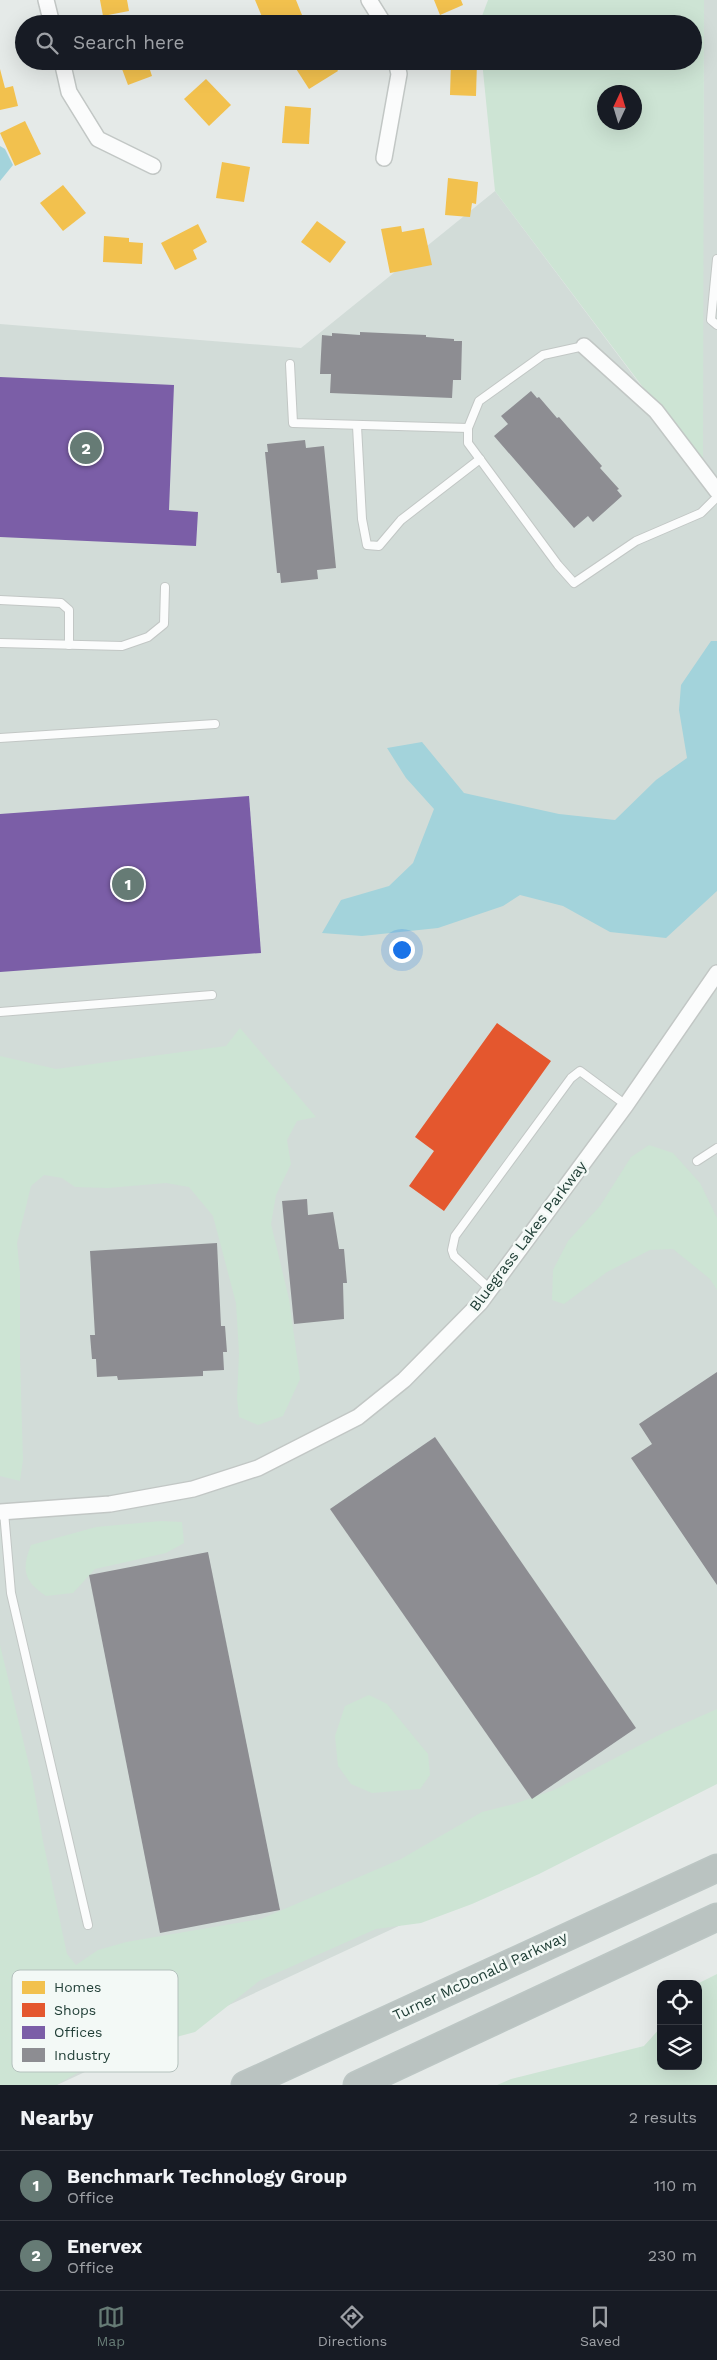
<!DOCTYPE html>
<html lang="en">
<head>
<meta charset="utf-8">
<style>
  body { margin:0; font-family:"Work Sans",sans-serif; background:#20242c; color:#f1f3f6 }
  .controls { position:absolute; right:15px; bottom:15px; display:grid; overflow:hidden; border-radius:10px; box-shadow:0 5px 20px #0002 }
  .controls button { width:45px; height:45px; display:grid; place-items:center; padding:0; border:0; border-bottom:1px solid #363941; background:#171b24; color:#f1f3f6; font:25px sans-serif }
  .compass { position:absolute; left:597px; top:85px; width:45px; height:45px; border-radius:50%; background:#171b24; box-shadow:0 5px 20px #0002; rotate:4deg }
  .you { position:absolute; left:401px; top:949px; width:18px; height:18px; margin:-12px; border:4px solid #fff; border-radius:50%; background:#1a73e8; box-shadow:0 0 0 8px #1a73e833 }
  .badge { display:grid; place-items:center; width:32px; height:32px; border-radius:50%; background:#667b75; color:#fff; font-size:16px; font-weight:700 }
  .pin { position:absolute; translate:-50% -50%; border:2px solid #fff; box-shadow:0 1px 5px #0006 }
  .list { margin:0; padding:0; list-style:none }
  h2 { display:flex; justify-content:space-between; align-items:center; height:65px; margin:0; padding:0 20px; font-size:21px }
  h2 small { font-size:16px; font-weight:400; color:#9ea1a6 }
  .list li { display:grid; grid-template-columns:32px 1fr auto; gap:15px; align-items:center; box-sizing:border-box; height:70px; padding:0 20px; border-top:1px solid #363941 }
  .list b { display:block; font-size:19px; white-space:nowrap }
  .list p { margin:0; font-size:16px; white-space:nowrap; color:#9ea1a6 }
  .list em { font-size:16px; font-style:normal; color:#9ea1a6 }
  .icon { flex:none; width:28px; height:28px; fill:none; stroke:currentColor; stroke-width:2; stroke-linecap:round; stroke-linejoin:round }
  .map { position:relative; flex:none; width:717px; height:2085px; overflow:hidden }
  .search { position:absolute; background:#171b24; box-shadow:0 5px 20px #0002; left:15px; right:15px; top:15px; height:55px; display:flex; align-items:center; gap:12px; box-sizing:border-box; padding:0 18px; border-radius:28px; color:#9ea1a6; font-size:19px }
  .sheet { height:205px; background:#171b24 }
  nav { display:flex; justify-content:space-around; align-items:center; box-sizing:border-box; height:70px; border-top:1px solid #363941; background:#171b24; font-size:14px; color:#9ea1a6 }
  nav a { display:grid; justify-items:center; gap:2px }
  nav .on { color:#667b75 }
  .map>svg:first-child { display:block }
</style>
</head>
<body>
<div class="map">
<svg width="717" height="2085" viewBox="0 0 717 2085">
  <rect width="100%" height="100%" fill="#e5eae8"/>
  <polygon fill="#d2dcd8" points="704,0 717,0 717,1778 57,2085 0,2085 0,324 301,348 495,191 702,467"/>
  <g fill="#cde4d4" fill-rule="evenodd">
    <path d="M488 0H704L703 467 495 191 482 61H693V24H479ZM604 92H634V122H604Z"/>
    <polygon points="240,1028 316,1117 297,1121 287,1140 291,1164 276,1195 271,1224 289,1299 300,1379 283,1416 258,1425 239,1417 237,1399 239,1353 236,1303 213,1216 189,1187 166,1183 108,1188 75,1187 62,1178 44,1175 31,1186 17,1243 20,1274 20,1358 23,1460 20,1481 0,1476 0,1056 56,1069 226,1046"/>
    <polygon points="649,1145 673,1153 700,1183 717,1218 717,1290 710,1279 673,1249 650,1250 607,1272 564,1304 552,1300 553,1270 568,1241 600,1206 631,1157"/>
    <path d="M161 1521 182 1522 184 1543 166 1553 95 1569 73 1593 46 1596C24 1581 21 1570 31 1545L96 1527Z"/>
    <polygon points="0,1645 32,1777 43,1841 67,1954 76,1965 98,1950 126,1942 261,1919 401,1859 482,1812 514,1804 554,1790 665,1732 717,1709 717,1784 539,1874 472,1904 421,1923 376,1929 259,1981 195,2032 109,2055 56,2085 0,2085"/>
    <polygon points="369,1695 387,1704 428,1754 430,1775 420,1789 372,1793 351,1784 338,1766 335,1736 345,1706"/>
    <polygon points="717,1974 717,2085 497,2085 511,2079 644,2046 661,2027 661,2066 698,2066 697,1984"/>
  </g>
  <g fill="#a3d3db">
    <polygon points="0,146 5,149 13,165 0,181"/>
    <polygon points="711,641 717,641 717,891 666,938 610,932 563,906 520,895 503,906 438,928 362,936 322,933 341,900 389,886 413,863 434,809 406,778 387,748 422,742 464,793 559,814 615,820 656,780 687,758 679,710 681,685"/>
  </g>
  <g fill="#f2c14e">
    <polygon points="100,0 127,0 129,11 103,16"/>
    <polygon points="255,0 296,0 302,15 281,24 265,24"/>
    <polygon points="434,0 461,0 463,5 440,15"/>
    <polygon points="119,61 147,61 152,76 128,85"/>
    <polygon points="291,61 332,61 338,71 309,89"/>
    <polygon points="451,61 477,61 476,96 450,95"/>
    <polygon points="0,69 5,88 13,86 18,106 0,110"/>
    <polygon points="206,79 231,105 209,126 184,99"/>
    <polygon points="285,106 311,108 309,144 282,143"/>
    <polygon points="25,121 41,154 15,166 0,133"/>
    <polygon points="222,162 250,167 244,202 216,198"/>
    <polygon points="448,178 478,182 476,204 472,203 470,217 445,215"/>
    <polygon points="63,185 86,213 63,231 40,203"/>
    <polygon points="317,221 346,242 330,263 301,242"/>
    <polygon points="198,224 207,242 193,250 197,259 175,270 161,243"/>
    <polygon points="401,226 402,232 424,228 432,265 390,273 381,229"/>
    <polygon points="104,236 129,238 129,242 143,243 142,264 103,262"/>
  </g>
  <polygon fill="#e4572e" points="497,1023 551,1061 444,1211 409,1186 434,1151 415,1137"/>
  <g fill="#7b5ea7">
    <polygon points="0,377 174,385 169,510 198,512 196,546 0,537"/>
    <polygon points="249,796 261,953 0,972 0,814"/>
  </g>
  <g fill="#8d8d92">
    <polygon points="360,332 426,335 426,337 454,339 454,341 462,341 461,380 453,380 452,398 330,393 331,374 320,374 322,335 332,336 332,333 360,335"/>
    <polygon points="531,391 537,398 539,397 557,418 559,417 602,466 600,468 619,489 617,490 622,496 593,522 588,516 574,528 494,436 508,424 501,416"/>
    <polygon points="305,440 306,448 324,446 336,568 317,570 318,579 281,583 280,573 277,573 265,452 268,452 267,444"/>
    <polygon points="307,1199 308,1215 333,1212 339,1249 344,1249 347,1283 343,1283 344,1319 294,1324 282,1201"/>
    <polygon points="217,1243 221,1326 225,1326 227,1352 223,1352 224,1370 203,1371 203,1376 118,1380 117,1376 97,1377 96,1359 92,1359 90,1335 95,1335 90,1251"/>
    <polygon points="717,1372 717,1585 631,1458 652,1444 639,1424"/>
    <polygon points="435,1437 636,1728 532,1799 330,1509"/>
    <polygon points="208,1552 280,1910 160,1933 89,1575"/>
  </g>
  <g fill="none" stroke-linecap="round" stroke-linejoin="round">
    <defs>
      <g id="service">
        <polyline points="717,259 711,320 717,325"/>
        <polyline points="584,346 543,355 479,401 468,428 468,443 558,565 574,583 636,541 701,513 717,497"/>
        <polyline points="290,364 293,423 468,428"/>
        <polyline points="357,426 362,519 367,545 379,546 401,520 480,459"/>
        <polyline points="0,600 61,603 69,610 69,645"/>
        <polyline points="0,643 122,646 148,637 164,624 165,587"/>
        <polyline points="0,738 215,724"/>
        <polyline points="0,1012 212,995"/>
        <polyline points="697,1161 717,1148"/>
        <polyline points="491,1290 454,1256 452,1250 455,1236 571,1078 580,1071 626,1105"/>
        <polyline points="4,1512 11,1593 88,1925"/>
      </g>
      <g id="minor">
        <polyline points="46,0 52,24"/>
        <polyline points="369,0 384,24"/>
        <polyline points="62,61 69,92 98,139 153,166"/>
        <polyline points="384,158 399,74 396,61"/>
        <polyline points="584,346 656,411 717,491"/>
        <polyline points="0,1512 110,1504 193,1489 258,1468 358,1417 404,1380 480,1303 626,1105 717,973"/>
      </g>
      <g id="motorway">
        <polyline points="245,2085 717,1868"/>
        <polyline points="357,2085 717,1917"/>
      </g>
    </defs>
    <use href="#service" stroke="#c2c7c5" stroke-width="10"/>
    <use href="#minor" stroke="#c2c7c5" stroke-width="18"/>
    <use href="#motorway" stroke="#bcc6c4" stroke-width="29"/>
    <use href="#service" stroke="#fbfcfc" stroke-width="8"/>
    <use href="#minor" stroke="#fbfcfc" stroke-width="15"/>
    <use href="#motorway" stroke="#bac3c1" stroke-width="26"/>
  </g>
  <g text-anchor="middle" stroke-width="5" stroke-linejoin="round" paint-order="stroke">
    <g font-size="15" fill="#213f37" stroke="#f3f9f6">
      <text transform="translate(528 1236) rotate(-53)" y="5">Bluegrass Lakes Parkway</text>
      <text transform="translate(480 1976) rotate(-25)" y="5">Turner McDonald Parkway</text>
    </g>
  </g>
  <rect x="12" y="1970" width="166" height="102" rx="8" fill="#f3f9f6" stroke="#b4c1bd" stroke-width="1"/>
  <rect x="22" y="1981" width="23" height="13" fill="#f2c14e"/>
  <rect x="22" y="2003" width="23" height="14" fill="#e4572e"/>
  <rect x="22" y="2026" width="23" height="13" fill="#7b5ea7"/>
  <rect x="22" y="2048" width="23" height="14" fill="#8d8d92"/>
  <g font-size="14" fill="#213f37">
    <text x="54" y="1992">Homes</text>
    <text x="54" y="2015">Shops</text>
    <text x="54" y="2037">Offices</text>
    <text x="54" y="2060">Industry</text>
  </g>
</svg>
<div class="controls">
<button><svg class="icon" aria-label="locate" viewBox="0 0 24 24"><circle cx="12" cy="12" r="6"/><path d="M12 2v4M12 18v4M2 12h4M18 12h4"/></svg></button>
<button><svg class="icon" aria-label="layers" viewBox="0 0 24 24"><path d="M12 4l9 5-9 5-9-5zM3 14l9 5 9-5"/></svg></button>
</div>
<svg class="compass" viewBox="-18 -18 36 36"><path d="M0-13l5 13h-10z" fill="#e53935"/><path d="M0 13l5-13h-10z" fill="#9ea1a6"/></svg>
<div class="you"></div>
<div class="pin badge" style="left:128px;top:884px">1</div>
<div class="pin badge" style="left:86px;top:448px">2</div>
<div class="search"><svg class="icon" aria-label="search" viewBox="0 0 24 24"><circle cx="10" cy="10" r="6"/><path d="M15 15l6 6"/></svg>Search here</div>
</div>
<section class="sheet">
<h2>Nearby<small>2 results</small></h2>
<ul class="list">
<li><span class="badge">1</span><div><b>Benchmark Technology Group</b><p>Office</p></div><em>110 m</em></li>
<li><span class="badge">2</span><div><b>Enervex</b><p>Office</p></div><em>230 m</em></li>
</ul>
</section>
<nav>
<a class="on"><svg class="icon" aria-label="map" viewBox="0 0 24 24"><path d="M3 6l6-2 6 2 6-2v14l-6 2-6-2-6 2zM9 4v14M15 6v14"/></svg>Map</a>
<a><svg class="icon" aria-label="directions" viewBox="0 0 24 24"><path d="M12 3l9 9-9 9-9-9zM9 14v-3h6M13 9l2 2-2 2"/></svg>Directions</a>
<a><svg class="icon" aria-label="saved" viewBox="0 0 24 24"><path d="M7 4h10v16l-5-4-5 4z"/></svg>Saved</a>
</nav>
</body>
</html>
